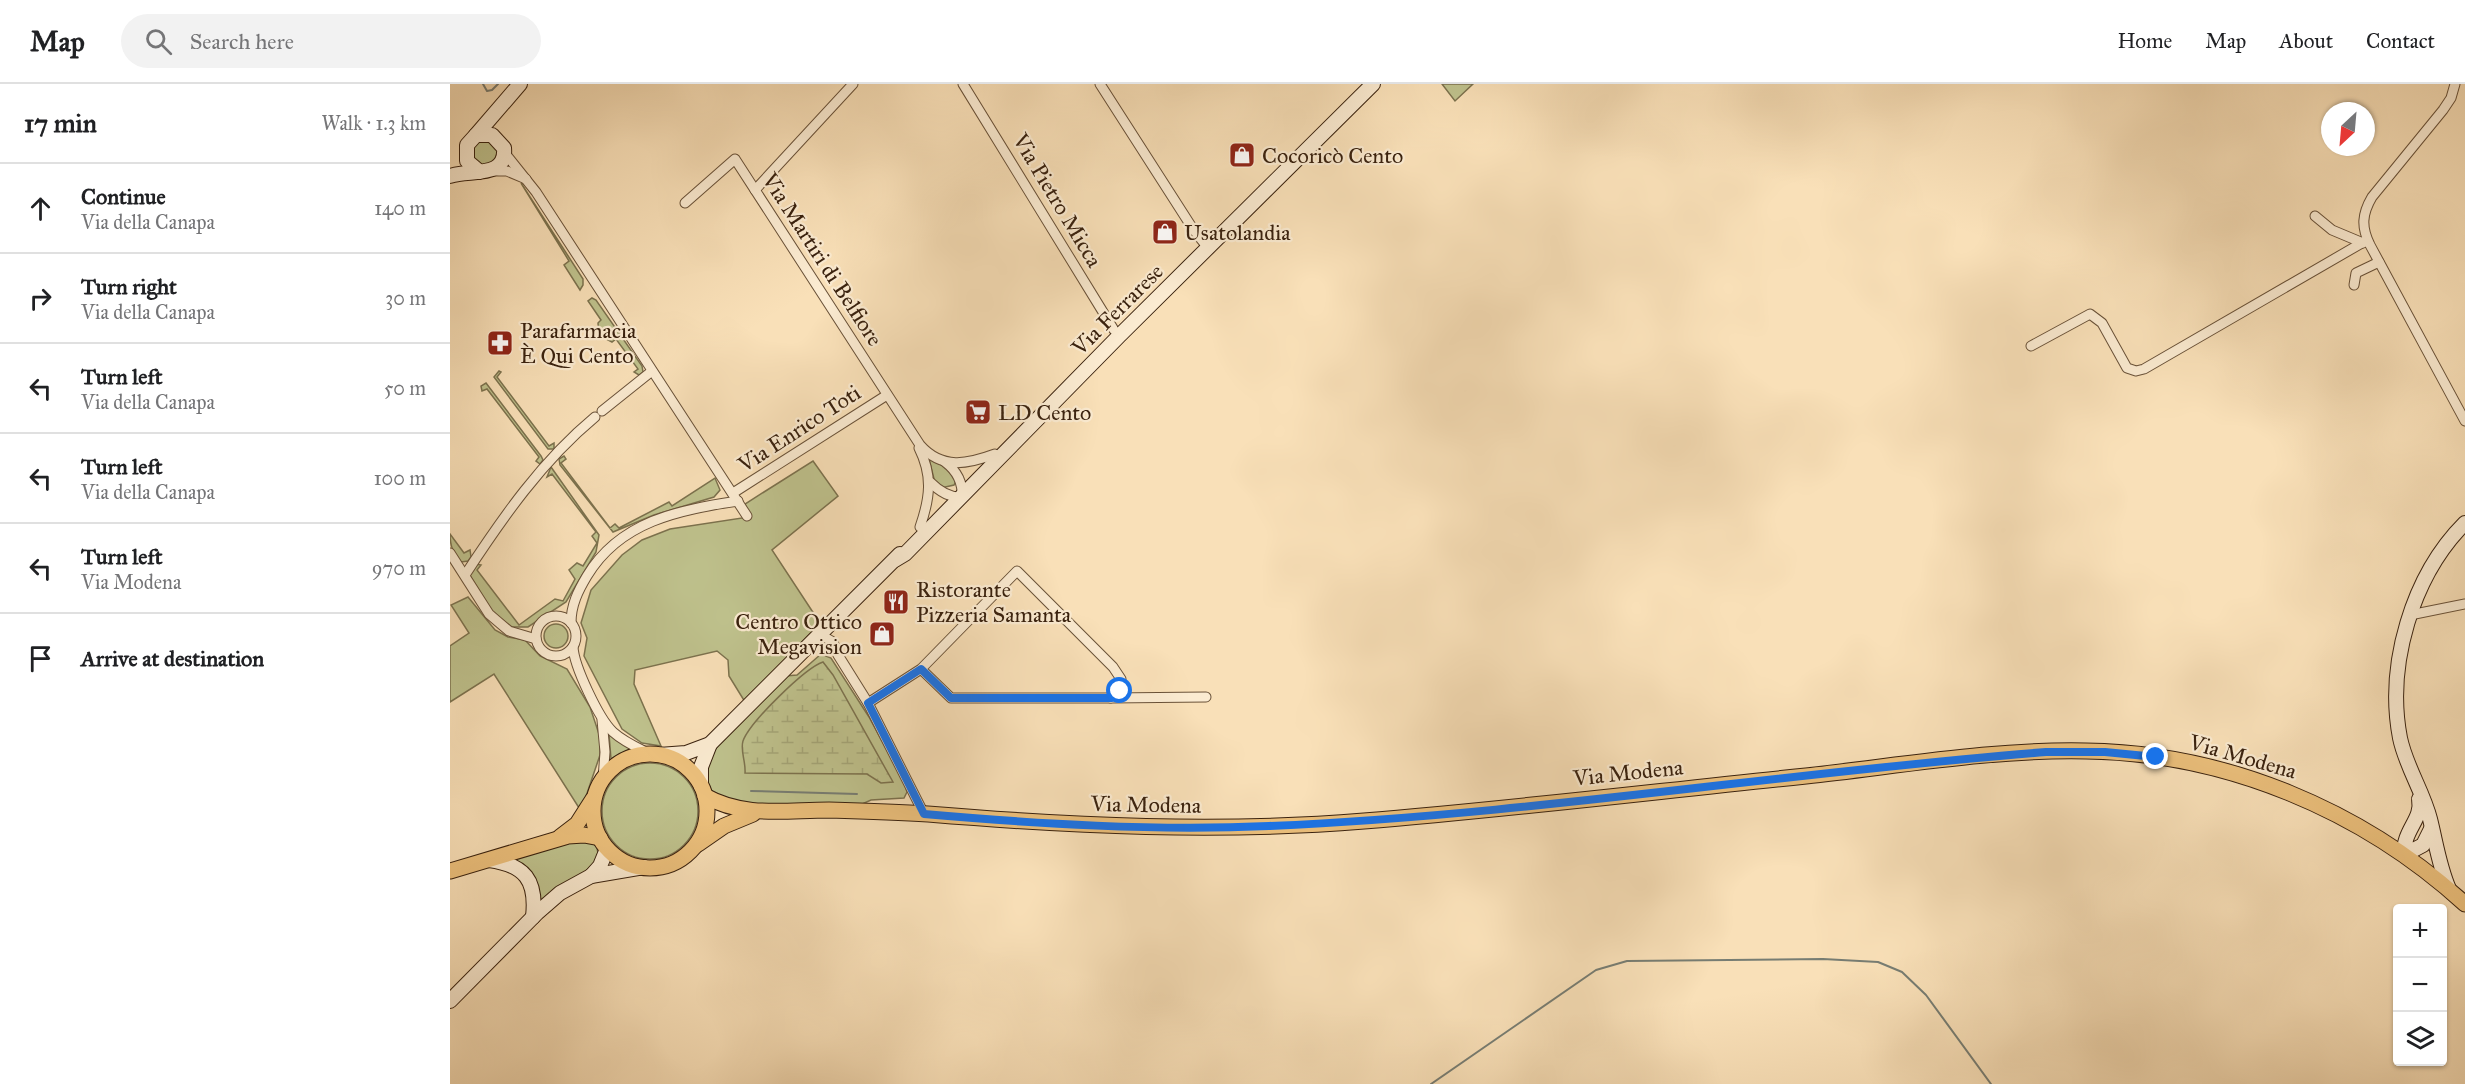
<!DOCTYPE html>
<html lang="en">
<head>
<meta charset="utf-8">
<style>
  body { margin:0; font-family:"IM FELL Great Primer",serif; background:#f2f2f2; color:#202124 }
  .controls { position:absolute; right:18px; bottom:18px; display:grid; overflow:hidden; border-radius:6px; box-shadow:0 2px 4px #0004 }
  .controls button { width:54px; height:54px; display:grid; place-items:center; padding:0; border:0; border-bottom:2px solid #e0e0e0; background:#fff; color:#202124; font:30px sans-serif }
  .compass { position:absolute; left:1871px; top:18px; width:54px; height:54px; border-radius:50%; background:#fff; box-shadow:0 2px 4px #0004; rotate:206deg }
  .stop { position:absolute; width:18px; height:18px; margin:-14px; border:4px solid #1a73e8; border-radius:50%; background:#fff }
  .stop.end { background:#1a73e8; border-color:#fff; box-shadow:0 2px 6px #0008 }
  .list { margin:0; padding:0; list-style:none }
  h2 { display:flex; justify-content:space-between; align-items:center; height:78px; margin:0; padding:0 24px; font-size:26px }
  h2 small { font-size:20px; font-weight:400; color:#757577 }
  .list li { display:grid; grid-template-columns:39px 1fr auto; gap:18px; align-items:center; box-sizing:border-box; height:90px; padding:0 24px; border-top:2px solid #e0e0e0 }
  .list b { display:block; font-size:22px; white-space:nowrap }
  .list p { margin:0; font-size:20px; white-space:nowrap; color:#757577 }
  .list em { font-size:20px; font-style:normal; color:#757577 }
  .icon { flex:none; width:33px; height:33px; fill:none; stroke:currentColor; stroke-width:2; stroke-linecap:round; stroke-linejoin:round }
  .map { position:relative; flex:none; width:2015px; height:1000px; overflow:hidden }
  header { display:flex; align-items:center; gap:36px; box-sizing:border-box; height:84px; padding:0 30px; background:#fff; border-bottom:2px solid #e0e0e0 }
  header strong { font-size:28px }
  nav { display:flex; gap:33px; margin-inline-start:auto; font-size:21px }
  .search { width:420px; height:54px; background:#f2f2f2; display:flex; align-items:center; gap:15px; box-sizing:border-box; padding:0 21px; border-radius:33px; color:#757577; font-size:22px }
  main { display:flex }
  aside { flex:1; background:#fff }
  .map>svg:first-child { display:block }
</style>
</head>
<body>
<header>
<strong>Map</strong>
<div class="search"><svg class="icon" aria-label="search" viewBox="0 0 24 24"><circle cx="10" cy="10" r="6"/><path d="M15 15l6 6"/></svg>Search here</div>
<nav><a>Home</a><a>Map</a><a>About</a><a>Contact</a></nav>
</header>
<main>
<aside>
<h2>17 min<small>Walk · 1.3 km</small></h2>
<ul class="list">
<li><svg class="icon" aria-label="ahead" viewBox="0 0 24 24"><path d="M12 20V5M6 11l6-6 6 6"/></svg><div><b>Continue</b><p>Via della Canapa</p></div><em>140 m</em></li>
<li><svg class="icon" aria-label="right" viewBox="0 0 24 24"><path d="M7 20v-9h11M14 6l5 5-5 5"/></svg><div><b>Turn right</b><p>Via della Canapa</p></div><em>30 m</em></li>
<li><svg class="icon" aria-label="left" viewBox="0 0 24 24"><path d="M17 20v-9H6M10 6l-5 5 5 5"/></svg><div><b>Turn left</b><p>Via della Canapa</p></div><em>50 m</em></li>
<li><svg class="icon" aria-label="left" viewBox="0 0 24 24"><path d="M17 20v-9H6M10 6l-5 5 5 5"/></svg><div><b>Turn left</b><p>Via della Canapa</p></div><em>100 m</em></li>
<li><svg class="icon" aria-label="left" viewBox="0 0 24 24"><path d="M17 20v-9H6M10 6l-5 5 5 5"/></svg><div><b>Turn left</b><p>Via Modena</p></div><em>970 m</em></li>
<li><svg class="icon" aria-label="arrive" viewBox="0 0 24 24"><path d="M6 21V4h12l-3 4 3 4H6"/></svg><div><b>Arrive at destination</b></div></li>
</ul>
</aside>
<div class="map">
<svg width="2015" height="1000" viewBox="0 0 2015 1000">
  <defs>
    <pattern id="wetland-marsh" width="20" height="14" patternUnits="userSpaceOnUse" patternTransform="scale(1.5)"><rect width="20" height="14" fill="#bfc28d"/><path d="M1 5h8M5 5V1M11 12h8M15 12V8" fill="none" stroke="#a5a678"/></pattern>
  </defs>
  <rect width="100%" height="100%" fill="#f9e0b8"/>
  <filter id="stains"><feTurbulence type="fractalNoise" baseFrequency=".00333" numOctaves="4"/><feColorMatrix values="0 0 0 0 .2 0 0 0 0 .09 0 0 0 0 .02 0 0 0 .5 -.17"/></filter>
  <radialGradient id="worn" r=".72"><stop offset=".6" stop-color="#630" stop-opacity="0"/><stop offset="1" stop-color="#630" stop-opacity=".3"/></radialGradient>
  <g fill="#bfc28d" stroke="#7c724e" stroke-width="1.5">
    <polygon points="992,0 1023,0 1005,17"/>
    <polygon points="40,55 49,68 44,79 31,81 22,73 24,59"/>
    <polygon points="71,99 133,195 133,201 130,206 114,181 119,177"/>
    <polygon points="142,214 146,216 192,282 193,288 189,291 184,288 188,285 166,255 162,258 149,251 148,239 151,236 138,217"/>
    <polygon points="49,287 51,288 47,293 99,362 104,359 104,365 98,365 44,293"/>
    <polygon points="36,299 91,372 93,376 90,380 86,377 89,373 37,305 32,307 31,302"/>
    <polygon points="114,372 116,375 111,379 160,444 165,440 169,444 219,418 222,422 265,394 270,406 264,413 204,431 163,448 110,381 109,375"/>
    <polygon points="479,375 502,386 507,395 504,401 491,404 485,399"/>
    <polygon points="363,377 388,412 322,466 370,539 295,618 279,592 278,576 267,567 185,586 184,600 211,662 192,659 172,645 134,572 137,554 131,539 141,506 172,471 192,456 220,445 299,433 295,420"/>
    <polygon points="101,383 149,451 146,468 116,518 78,543 62,543 43,529 19,490 26,480 31,481 27,486 69,541 105,515 113,517 125,495 119,486 127,479 133,482 147,459 142,452 146,448 102,390 97,393"/>
    <path d="M0 450 14 469 20 466 21 473 18 477 11 478C3 469 0 462 0 450Z"/>
    <polygon points="18,513 45,546 58,553 75,556 90,572 117,585 140,623 150,653 150,671 131,727 44,590 0,618 0,562 19,549 1,521"/>
    <circle cx="106" cy="552" r="12"/>
    <path d="M371 570 381 574 419 633 454 698 457 708 454 714 421 716 410 721C382 721 289 727 269 713 255 705 254 686 260 672 271 651 317 611 335 592L347 591Z"/>
    <polygon points="159,650 180,665 161,675"/>
    <circle cx="200" cy="727" r="48"/>
    <polygon points="127,756 146,760 149,773 137,787 89,817 62,776"/>
  </g>
  <path fill="url(#wetland-marsh)" stroke="#7c724e" stroke-width="1.5" d="M373 578 383 591 443 698 431 699 417 690 295 689C296 678 290 666 293 657 300 638 355 584 373 578Z"/>
  <g fill="none" stroke-linecap="round" stroke-linejoin="round">
    <g stroke="#777d73" stroke-width="2">
      <polyline points="33,0 37,7 42,6 48,0"/>
      <polyline points="301,707 407,710"/>
      <polyline points="981,1000 1146,886 1177,877 1373,875 1428,878 1452,888 1476,911 1541,1000"/>
    </g>
    <defs>
      <g id="street">
        <polyline points="513,0 664,246"/>
        <polyline points="650,0 743,145 758,164"/>
        <path d="M2005 0 2001 14 1993 26 1922 113C1912 130 1911 143 1920 161L2015 337"/>
        <polyline points="54,68 86,108 297,432"/>
        <polyline points="42,87 57,87 76,95"/>
        <polyline points="305,106 403,0"/>
        <path d="M235 119 285 75 470 361C492 386 518 380 545 370"/>
        <polyline points="1865,132 1882,146 1913,159"/>
        <polyline points="1904,201 1906,189 1929,178"/>
        <polyline points="1581,262 1640,230 1652,239 1677,284 1686,287 1694,285 1917,156"/>
        <polyline points="152,327 202,287"/>
        <path d="M469 364C483 392 480 414 470 443"/>
        <path d="M480 398C489 407 499 414 512 413 513 398 507 387 495 378"/>
        <polyline points="283,409 437,311"/>
        <polyline points="0,469 39,530 59,547 86,555"/>
        <path d="M15 491C53 433 92 377 145 333"/>
        <polyline points="1960,531 2015,520"/>
        <circle cx="106" cy="552" r="20"/>
        <path d="M121 539C121 521 128 507 137 492 170 437 229 426 288 417"/>
        <polyline points="371,551 383,558 388,571 418,619 474,730"/>
        <path d="M123 563C124 582 149 635 163 648 174 658 188 664 200 670"/>
        <polyline points="661,614 756,613"/>
        <polyline points="418,619 471,585 567,487 663,583 671,595 670,607 661,614 501,614 471,585"/>
        <polyline points="152,636 155,668 153,695"/>
      </g>
      <g id="secondary">
        <polyline points="26,51 70,0"/>
        <path d="M0 92C20 85 57 95 54 64L42 51H26L17 61V77L30 88"/>
        <polyline points="445,476 455,470 669,252 923,0"/>
        <polyline points="209,671 236,669 260,660 450,470"/>
        <polyline points="251,702 251,683 260,660"/>
        <path d="M1969 715C1973 736 1953 745 1954 771L1973 761 1981 745"/>
        <path d="M39 776C75 781 87 796 83 833"/>
        <polyline points="141,792 150,782 157,765"/>
        <path d="M1999 805C1989 782 1986 759 1980 735 1973 707 1956 683 1950 654 1936 581 1962 492 2015 439"/>
        <polyline points="0,917 87,829 110,809 141,792 194,783"/>
      </g>
      <g id="primary">
        <circle cx="200" cy="727" r="57"/>
        <path d="M255 712C294 734 335 726 379 726 412 727 445 728 478 730 624 742 768 749 914 737 1061 725 1209 707 1356 692 1448 682 1543 665 1636 667 1776 669 1912 726 2015 820"/>
        <polyline points="110,753 127,740 143,715"/>
        <polyline points="248,760 274,742 303,730"/>
        <polyline points="0,787 118,752 134,751 150,754"/>
      </g>
    </defs>
    <use href="#street" stroke="#695138" stroke-width="11"/>
    <use href="#secondary" stroke="#39210e" stroke-width="16"/>
    <use href="#primary" stroke="#39210e" stroke-width="17"/>
    <use href="#street" stroke="#fbebd1" stroke-width="9"/>
    <use href="#secondary" stroke="#fbebd1" stroke-width="14"/>
    <use href="#primary" stroke="#ecc07c" stroke-width="15"/>
  </g>
  <g fill="none" stroke-linecap="round" stroke-linejoin="round">
    <path stroke="#1a73e8" stroke-width="8" d="M670 607 661 614H501L471 585 418 619 474 730C589 740 703 747 819 742 1079 731 1337 688 1596 668H1655L1706 673"/>
  </g>
  <defs>
    <symbol id="shop-square" viewBox="-11 -11 22 22"><rect x="-9" y="-9" width="18" height="18" rx="4" fill="#8f2418" stroke="#fbebd1"/><path d="M-5-2.5h2.3a2.7 3.5 0 0 1 5.4 0H5L5.5 6h-11ZM-1.5-2.5h3a1.5 2.3 0 0 0-3 0Z" fill="#fff"/></symbol>
    <symbol id="pharmacy-square" viewBox="-11 -11 22 22"><rect x="-9" y="-9" width="18" height="18" rx="4" fill="#8f2418" stroke="#fbebd1"/><path d="M-2-6h4v4h4v4h-4v4h-4v-4h-4v-4h4Z" fill="#fff"/></symbol>
    <symbol id="supermarket-square" viewBox="-11 -11 22 22"><rect x="-9" y="-9" width="18" height="18" rx="4" fill="#8f2418" stroke="#fbebd1"/><path d="M-6-5.5h2.5l.6 2H6L4.5 2H-2.5L-4.4-4H-6ZM-1.5 3.2a1.3 1.3 0 1 0 .1 0ZM3 3.2a1.3 1.3 0 1 0 .1 0Z" fill="#fff"/></symbol>
    <symbol id="restaurant-square" viewBox="-11 -11 22 22"><rect x="-9" y="-9" width="18" height="18" rx="4" fill="#8f2418" stroke="#fbebd1"/><path d="M-5-6h1v4h1v-4h1v4h1v-4h1v5L-1.5 .5V6h-2V.5L-5-1ZM5-6V6H3V1.5H1.5Q1.5-4 5-6Z" fill="#fff"/></symbol>
  </defs>
  <g fill-rule="evenodd">
    <use href="#shop-square" x="777" y="56" width="30" height="30"/>
    <use href="#shop-square" x="700" y="133" width="30" height="30"/>
    <use href="#pharmacy-square" x="35" y="244" width="30" height="30"/>
    <use href="#supermarket-square" x="513" y="313" width="30" height="30"/>
    <use href="#restaurant-square" x="431" y="503" width="30" height="30"/>
    <use href="#shop-square" x="417" y="535" width="30" height="30"/>
  </g>
  <g text-anchor="middle" stroke-width="4.5" stroke-linejoin="round" paint-order="stroke">
    <g font-size="22" fill="#39210e" stroke="#fbebd1" text-anchor="start">
      <text x="812" y="79">Cocoricò Cento</text>
      <text x="734" y="156">Usatolandia</text>
      <text x="70" y="254">Parafarmacia<tspan x="70" dy="25">È Qui Cento</tspan></text>
      <text x="548" y="336">LD Cento</text>
      <text x="466" y="513">Ristorante<tspan x="466" dy="25">Pizzeria Samanta</tspan></text>
      <text x="412" y="545" text-anchor="end">Centro Ottico<tspan x="412" dy="25">Megavision</tspan></text>
    </g>
    <g font-size="22" fill="#39210e" stroke="#fbebd1">
      <text transform="translate(608 116) rotate(59)" y="8">Via Pietro Micca</text>
      <text transform="translate(373 175) rotate(57)" y="8">Via Martiri di Belfiore</text>
      <text transform="translate(667 225) rotate(-45)" y="8">Via Ferrarese</text>
      <text transform="translate(349 344) rotate(-33)" y="8">Via Enrico Toti</text>
      <text transform="translate(1793 672) rotate(16)" y="8">Via Modena</text>
      <text transform="translate(1178 688) rotate(-6)" y="8">Via Modena</text>
      <text transform="translate(696 720) rotate(1)" y="8">Via Modena</text>
    </g>
  </g>
  <rect width="100%" height="100%" filter="url(#stains)"/>
  <rect width="100%" height="100%" fill="url(#worn)"/>
</svg>
<div class="controls">
<button>+</button>
<button>−</button>
<button><svg class="icon" aria-label="layers" viewBox="0 0 24 24"><path d="M12 4l9 5-9 5-9-5zM3 14l9 5 9-5"/></svg></button>
</div>
<svg class="compass" viewBox="-18 -18 36 36"><path d="M0-13l5 13h-10z" fill="#e53935"/><path d="M0 13l5-13h-10z" fill="#757577"/></svg>
<div class="stop" style="left:670px;top:607px"></div>
<div class="stop end" style="left:1706px;top:673px"></div>
</div>
</main>
</body>
</html>
